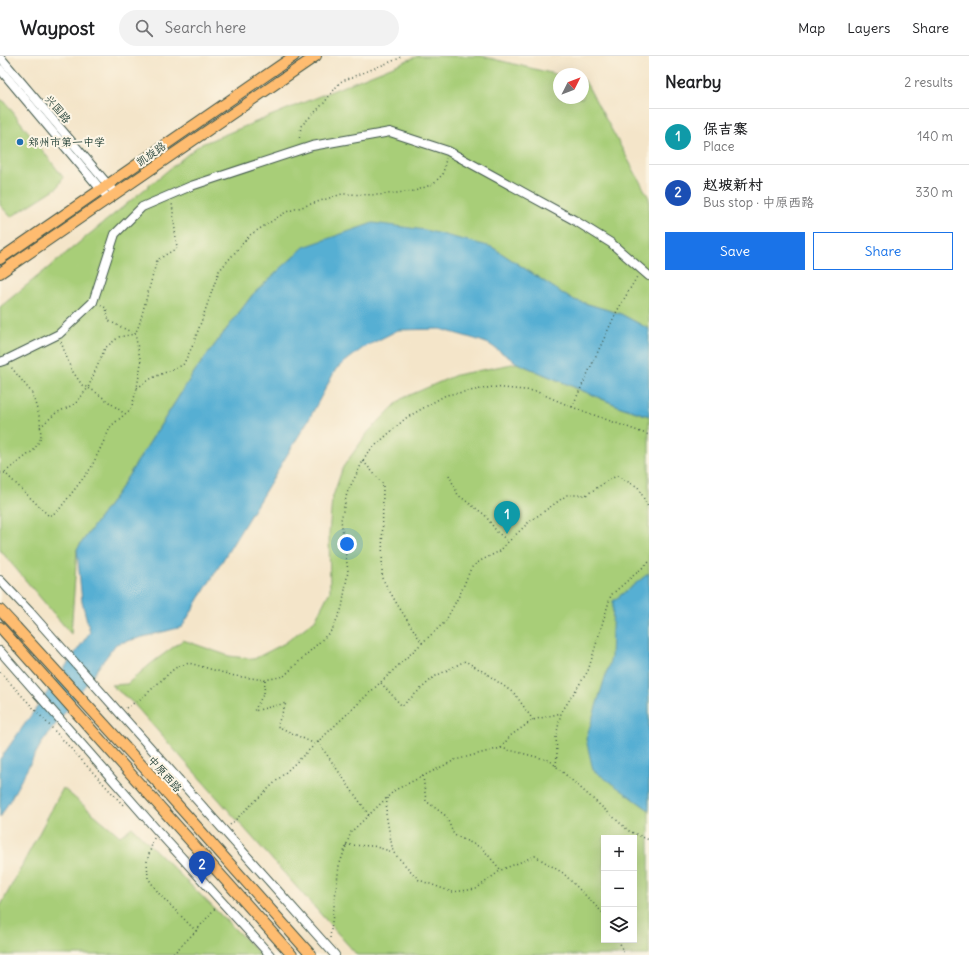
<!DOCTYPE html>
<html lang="en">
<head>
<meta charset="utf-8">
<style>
  body { margin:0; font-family:Delius,"LXGW WenKai TC",sans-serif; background:#f2f2f2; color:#202124 }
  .controls { position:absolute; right:12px; bottom:12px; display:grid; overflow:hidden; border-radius:0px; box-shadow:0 4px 16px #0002 }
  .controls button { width:36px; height:36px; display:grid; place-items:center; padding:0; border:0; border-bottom:1px solid #e0e0e0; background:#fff; color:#202124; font:20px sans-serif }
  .compass { position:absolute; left:553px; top:12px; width:36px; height:36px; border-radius:50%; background:#fff; box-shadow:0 4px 16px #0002; rotate:48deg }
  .you { position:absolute; left:347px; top:488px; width:14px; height:14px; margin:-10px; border:3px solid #fff; border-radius:50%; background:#1a73e8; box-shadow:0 0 0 6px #1a73e833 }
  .badge { display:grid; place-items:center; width:26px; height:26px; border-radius:50%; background:#1a73e8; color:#fff; font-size:13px; font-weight:700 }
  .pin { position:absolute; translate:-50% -33px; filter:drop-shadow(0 1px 2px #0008) }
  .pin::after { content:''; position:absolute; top:21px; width:14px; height:12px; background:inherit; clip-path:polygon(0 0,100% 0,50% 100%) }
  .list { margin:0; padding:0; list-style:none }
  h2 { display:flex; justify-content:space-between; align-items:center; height:52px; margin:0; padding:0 16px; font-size:17px }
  h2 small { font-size:13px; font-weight:400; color:#757577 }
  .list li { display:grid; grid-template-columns:26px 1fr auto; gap:12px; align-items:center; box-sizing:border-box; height:56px; padding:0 16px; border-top:1px solid #e0e0e0 }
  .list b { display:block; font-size:15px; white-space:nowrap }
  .list p { margin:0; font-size:13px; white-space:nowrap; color:#757577 }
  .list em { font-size:13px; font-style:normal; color:#757577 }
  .actions { display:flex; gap:8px; padding:12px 16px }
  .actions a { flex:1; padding:9px 0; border:1px solid #1a73e8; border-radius:0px; text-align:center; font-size:14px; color:#1a73e8 }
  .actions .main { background:#1a73e8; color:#fff }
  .icon { flex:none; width:22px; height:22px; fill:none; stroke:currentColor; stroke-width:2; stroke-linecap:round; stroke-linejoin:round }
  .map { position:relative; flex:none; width:649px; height:899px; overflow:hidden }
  header { display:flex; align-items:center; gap:24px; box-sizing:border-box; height:56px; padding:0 20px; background:#fff; border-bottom:1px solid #e0e0e0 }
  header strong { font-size:19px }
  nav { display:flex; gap:22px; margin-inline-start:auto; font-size:14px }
  .search { width:280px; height:36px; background:#f2f2f2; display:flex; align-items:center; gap:10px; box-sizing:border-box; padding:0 14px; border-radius:22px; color:#757577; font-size:15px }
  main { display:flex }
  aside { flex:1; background:#fff }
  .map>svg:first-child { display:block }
</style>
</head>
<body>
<header>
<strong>Waypost</strong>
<div class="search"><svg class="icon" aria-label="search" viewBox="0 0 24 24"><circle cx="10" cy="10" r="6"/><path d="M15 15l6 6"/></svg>Search here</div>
<nav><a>Map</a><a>Layers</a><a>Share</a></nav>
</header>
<main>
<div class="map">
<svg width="649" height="899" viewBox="0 0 649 899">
  <rect width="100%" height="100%" fill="#fcf5e5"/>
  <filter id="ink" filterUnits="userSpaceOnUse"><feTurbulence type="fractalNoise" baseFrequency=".025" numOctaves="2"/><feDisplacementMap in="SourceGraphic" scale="8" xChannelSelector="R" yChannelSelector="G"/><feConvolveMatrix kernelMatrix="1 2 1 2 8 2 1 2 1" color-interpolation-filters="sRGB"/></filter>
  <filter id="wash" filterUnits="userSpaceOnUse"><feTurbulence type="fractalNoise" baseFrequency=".012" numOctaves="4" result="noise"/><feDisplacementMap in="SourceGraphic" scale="16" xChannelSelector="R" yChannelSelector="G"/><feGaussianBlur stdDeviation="0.9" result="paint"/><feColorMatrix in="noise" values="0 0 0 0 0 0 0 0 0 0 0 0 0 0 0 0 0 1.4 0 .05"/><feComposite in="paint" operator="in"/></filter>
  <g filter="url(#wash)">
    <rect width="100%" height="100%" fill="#f4e5c9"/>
    <g fill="#a8ce78" stroke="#648656" fill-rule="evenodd">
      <polygon points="418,0 481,0 559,19 559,42 583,42 583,24 585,25 649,142 649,273 621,258 571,243 492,191 253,238 195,315 118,436 77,493 71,578 0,494 0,251 199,89"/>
      <polygon points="0,43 5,46 63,121 58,131 11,161 0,149"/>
      <path d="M517 307 621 351 649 360V899H357L132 646 111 629 127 628 153 606 183 584 229 600 254 603 285 587 315 564 330 535 329 478 332 443 343 411 369 375 401 343 456 319ZM604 782H634V884H604Z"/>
      <polygon points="63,732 120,780 132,771 261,899 0,899 0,851"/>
    </g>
    <g fill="#56afd3" stroke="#3a7684">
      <polygon points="373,167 425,174 492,191 571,243 621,258 649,273 649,360 621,351 517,307 489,288 475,283 440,273 398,274 363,292 336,313 309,363 182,571 116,588 41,688 0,762 0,703 90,576 82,546 77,493 118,436 195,315 253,238 304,191"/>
      <polygon points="649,517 649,754 593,714 586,683 611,602 613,545"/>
    </g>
  </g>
  <g filter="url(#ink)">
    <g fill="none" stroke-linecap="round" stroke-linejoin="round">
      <defs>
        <g id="minor">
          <polyline points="0,1 115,137"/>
          <polyline points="0,13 108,142"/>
          <polyline points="0,306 6,304 59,278 93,246 115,178 142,151 191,130 312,90 390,76 448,95 574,164 611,187 649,220"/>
          <polyline points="0,524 30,556"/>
          <polyline points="0,595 155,772 270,899"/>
          <polyline points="179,724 335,899"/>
        </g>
        <g id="major">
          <polyline points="0,203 294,0"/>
          <polyline points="0,217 316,0"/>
          <polyline points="0,554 16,571"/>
          <polyline points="0,571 292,899"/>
          <polyline points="167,737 311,899"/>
        </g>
      </defs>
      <use href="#minor" stroke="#3f564a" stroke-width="10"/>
      <use href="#major" stroke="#3f564a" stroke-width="12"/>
      <g stroke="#3f564a" stroke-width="1.5" stroke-dasharray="1 3" stroke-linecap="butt">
        <polyline points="299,86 301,70 324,47 340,26 400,2 399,0"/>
        <polyline points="61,286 71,313 82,329 94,335 125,358"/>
        <polyline points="137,332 152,322 183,309 193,289 219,215 250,179 286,156 342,138 378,139 415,135 433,128 443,118 446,102"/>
        <polyline points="572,351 616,257 638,219"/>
        <polyline points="40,371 56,357 75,348 88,332 105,292 119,281 135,278 139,269 157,204 177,192 172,147"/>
        <polyline points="5,416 34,394 41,382 40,363 32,337 11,311"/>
        <polyline points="0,417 5,417 49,460 58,455 91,412 111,370 131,353 137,332 141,307 135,278 109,265 106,252 100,249"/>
        <polyline points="449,419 458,439 485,459 497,476 508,485"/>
        <polyline points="422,587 445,566 461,536 471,512 480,505 500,495 506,488 529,466 567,439 586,439 610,423 617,420 638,431 649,453"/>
        <polyline points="0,616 125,751"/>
        <polyline points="265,624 264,637 254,655 286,647 277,670 315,688"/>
        <polyline points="381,627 402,650 434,621 465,605 484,616 515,638 533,664"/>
        <polyline points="126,652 142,642 175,612 189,607 235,620 265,624 284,620 332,574 342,552 348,515 341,464 347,437 367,397 406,362 446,339 493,331 535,335 572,351 649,379"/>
        <polyline points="318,686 369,759"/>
        <polyline points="501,692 510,680 533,664 561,657"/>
        <polyline points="556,710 557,697 556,681 561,657 588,615 611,539 649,506"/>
        <polyline points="423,720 426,745 446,760 454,779 482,792 500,813"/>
        <polyline points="387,742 386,758 393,796 419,824 452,836 476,833 501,814 535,800 563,817 604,858"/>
        <polyline points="230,769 422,587 397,548 382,522 383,428 363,405"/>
        <polyline points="154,782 147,805 148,822 160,839 196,875 172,899"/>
        <polyline points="346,789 373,790 393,796"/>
        <polyline points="196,875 216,851"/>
        <polyline points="330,882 339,810 351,776 395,734 455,704 501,692 549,704 629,775 649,784"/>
        <polyline points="619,884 624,899"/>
      </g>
      <use href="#minor" stroke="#fff" stroke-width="8"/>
      <use href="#major" stroke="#febc70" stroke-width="10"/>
      <defs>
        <polyline id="minor-bridge" points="30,556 179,724"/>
        <polyline id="major-bridge" points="16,571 167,737"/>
      </defs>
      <use href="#minor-bridge" stroke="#3f564a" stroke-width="10" stroke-linecap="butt"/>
      <use href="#major-bridge" stroke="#3f564a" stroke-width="12" stroke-linecap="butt"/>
      <use href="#minor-bridge" stroke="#fff" stroke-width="8"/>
      <use href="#major-bridge" stroke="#febc70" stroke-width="10"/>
    </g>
  </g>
  <circle fill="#1f6fb2" stroke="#fcf5e5" stroke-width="1.5" cx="20" cy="86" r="4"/>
  <g text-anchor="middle" stroke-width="4" stroke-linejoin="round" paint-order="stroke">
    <g font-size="11" fill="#1f3d34" stroke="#fcf5e5">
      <text transform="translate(58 53) rotate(50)" y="4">兴国路</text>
      <text transform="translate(151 98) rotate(-35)" y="4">凯旋路</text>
      <text transform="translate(165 718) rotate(48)" y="4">中原西路</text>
    </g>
    <g font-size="11" fill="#1f3d34" stroke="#fcf5e5" text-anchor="start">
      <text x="28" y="90">郑州市第一中学</text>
    </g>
  </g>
</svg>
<div class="controls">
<button>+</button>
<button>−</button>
<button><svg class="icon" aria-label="layers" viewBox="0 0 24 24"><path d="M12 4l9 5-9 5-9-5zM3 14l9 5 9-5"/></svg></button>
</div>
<svg class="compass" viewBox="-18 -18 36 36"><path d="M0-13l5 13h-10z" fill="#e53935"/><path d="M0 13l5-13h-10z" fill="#757577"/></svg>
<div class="you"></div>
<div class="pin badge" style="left:507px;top:478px;background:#0f9aa8">1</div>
<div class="pin badge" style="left:202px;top:828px;background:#1a4fb4">2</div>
</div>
<aside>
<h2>Nearby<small>2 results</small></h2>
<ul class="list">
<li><span class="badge" style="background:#0f9aa8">1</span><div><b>保吉寨</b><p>Place</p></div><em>140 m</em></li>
<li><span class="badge" style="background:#1a4fb4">2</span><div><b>赵坡新村</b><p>Bus stop · 中原西路</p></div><em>330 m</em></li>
</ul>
<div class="actions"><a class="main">Save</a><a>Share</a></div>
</aside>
</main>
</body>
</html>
